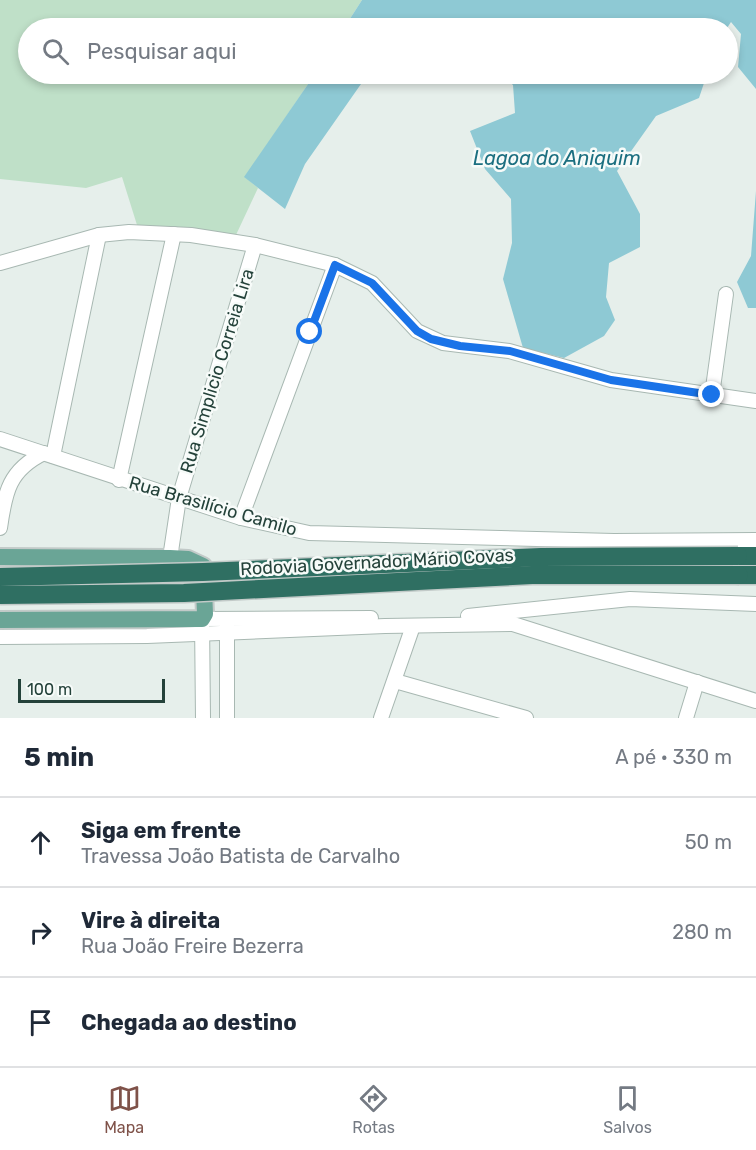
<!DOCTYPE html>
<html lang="pt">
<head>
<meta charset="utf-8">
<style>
  body { margin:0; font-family:Rubik,sans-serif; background:#f2f2f3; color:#1f2937 }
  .scale { position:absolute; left:18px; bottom:15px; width:147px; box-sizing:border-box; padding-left:6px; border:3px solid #24423a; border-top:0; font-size:16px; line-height:21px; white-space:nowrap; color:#24423a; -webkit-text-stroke:4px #f7fbf9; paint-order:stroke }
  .stop { position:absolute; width:18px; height:18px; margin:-14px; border:4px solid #1a73e8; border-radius:50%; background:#fff }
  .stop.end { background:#1a73e8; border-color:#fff; box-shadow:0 2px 6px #0008 }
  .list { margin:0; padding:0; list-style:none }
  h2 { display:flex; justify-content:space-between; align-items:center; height:78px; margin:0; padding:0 24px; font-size:26px }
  h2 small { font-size:20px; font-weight:400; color:#747a83 }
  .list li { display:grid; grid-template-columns:39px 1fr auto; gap:18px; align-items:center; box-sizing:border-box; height:90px; padding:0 24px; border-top:2px solid #e0e1e3 }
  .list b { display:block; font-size:22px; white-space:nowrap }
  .list p { margin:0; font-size:20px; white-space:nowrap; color:#747a83 }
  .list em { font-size:20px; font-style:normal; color:#747a83 }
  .icon { flex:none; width:33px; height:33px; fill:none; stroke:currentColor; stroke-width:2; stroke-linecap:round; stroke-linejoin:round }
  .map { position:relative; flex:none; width:756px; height:718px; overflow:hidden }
  .search { position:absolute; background:#fff; box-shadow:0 3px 9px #0003; left:18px; right:18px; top:18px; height:66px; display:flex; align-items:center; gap:15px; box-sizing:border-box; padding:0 21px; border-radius:33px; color:#747a83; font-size:22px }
  .sheet { height:348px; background:#fff }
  nav { display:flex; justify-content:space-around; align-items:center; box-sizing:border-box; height:84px; border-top:2px solid #e0e1e3; background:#fff; font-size:16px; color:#747a83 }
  nav a { display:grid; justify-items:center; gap:3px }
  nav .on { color:#7f5249 }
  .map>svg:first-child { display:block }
</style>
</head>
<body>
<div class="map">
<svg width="756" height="718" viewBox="0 0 756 718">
  <rect width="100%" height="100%" fill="#e6efeb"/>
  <polygon fill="#bfe0c8" points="0,0 362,0 344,28 28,28 28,74 315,74 245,177 258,188 235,237 137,225 122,177 86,188 0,179"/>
  <g fill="#8ec9d4">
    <polygon points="362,0 756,0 756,89 738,67 741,34 731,22 727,28 419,28 412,26 409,28 344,28"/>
    <polygon points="315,74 368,74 305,164 285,209 244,177"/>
    <polygon points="500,74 707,74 699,98 656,116 617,171 640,214 640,247 609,263 606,297 615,320 604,336 564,358 523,348 503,279 512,243 511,199 485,169 470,131 515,113 513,85"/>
    <polygon points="756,191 756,308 748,308 737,282 751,256"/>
  </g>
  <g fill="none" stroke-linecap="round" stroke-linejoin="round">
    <defs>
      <g id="minor">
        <polyline points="0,263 99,235 129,232 191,235 255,245 335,265 372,283 417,331 443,343 509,351 611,380 756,401"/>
        <polyline points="712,395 726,294"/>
        <polyline points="0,439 241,518 309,533 614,541 756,540"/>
        <polyline points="53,456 99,235"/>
        <polyline points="119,480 174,234"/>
        <polyline points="241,518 335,265"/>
        <path d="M0 528C5 492 9 470 44 453"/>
        <polyline points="170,558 179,498 255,245"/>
        <polyline points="468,616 630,599 756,604"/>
        <polyline points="0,637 147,636 385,626 513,624 756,701"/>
        <polyline points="395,681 526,718"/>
        <polyline points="203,718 202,619 371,618"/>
        <polyline points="227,718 227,624"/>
        <polyline points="381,718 413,626"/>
        <polyline points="686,718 697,682"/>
      </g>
      <polyline id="major" points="0,557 170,558 188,559 203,566 205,614 202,619 0,620"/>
      <g id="highway">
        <polyline points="738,556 756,556"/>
        <polyline points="739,575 756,575"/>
      </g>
    </defs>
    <use href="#minor" stroke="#a8b8b2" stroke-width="16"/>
    <use href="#major" stroke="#c2cac8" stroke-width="20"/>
    <use href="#highway" stroke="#c2cac8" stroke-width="21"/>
    <use href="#minor" stroke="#fff" stroke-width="14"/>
    <use href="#major" stroke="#6aa596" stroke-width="16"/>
    <use href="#highway" stroke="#2f6f62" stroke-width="18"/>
    <defs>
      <g id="highway-bridge">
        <polyline points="0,577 203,572 541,557 738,556"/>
        <polyline points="0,595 184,593 532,575 739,575"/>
      </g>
    </defs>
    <use href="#highway-bridge" stroke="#c2cac8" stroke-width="21" stroke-linecap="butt"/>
    <use href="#highway-bridge" stroke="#2f6f62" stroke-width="18"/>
  </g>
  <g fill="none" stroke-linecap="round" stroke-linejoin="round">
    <polyline stroke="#1a73e8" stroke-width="8" points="310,332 335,265 372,283 417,331 431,339 460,346 510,351 611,380 712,395"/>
  </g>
  <g text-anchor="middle" stroke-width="5" stroke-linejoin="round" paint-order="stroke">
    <g font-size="18" fill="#24423a" stroke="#f7fbf9">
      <text transform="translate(217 371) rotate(-73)" y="6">Rua Simplicio Correia Lira</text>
      <text transform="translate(213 506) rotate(16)" y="6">Rua Brasilício Camilo</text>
      <text transform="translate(377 562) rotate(-3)" y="6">Rodovia Governador Mário Covas</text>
    </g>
    <g font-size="20" font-style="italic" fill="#1c6f80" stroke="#f7fbf9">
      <text x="557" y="165">Lagoa do Aniquim</text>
    </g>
  </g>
</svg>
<div class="scale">100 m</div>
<div class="stop" style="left:310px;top:332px"></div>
<div class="stop end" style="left:712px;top:395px"></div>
<div class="search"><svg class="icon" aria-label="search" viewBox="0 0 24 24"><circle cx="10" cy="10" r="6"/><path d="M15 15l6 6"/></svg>Pesquisar aqui</div>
</div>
<section class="sheet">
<h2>5 min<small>A pé · 330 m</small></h2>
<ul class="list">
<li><svg class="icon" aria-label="ahead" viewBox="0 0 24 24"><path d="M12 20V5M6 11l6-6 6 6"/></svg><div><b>Siga em frente</b><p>Travessa João Batista de Carvalho</p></div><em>50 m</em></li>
<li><svg class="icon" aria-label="right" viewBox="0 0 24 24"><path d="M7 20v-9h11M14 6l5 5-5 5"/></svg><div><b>Vire à direita</b><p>Rua João Freire Bezerra</p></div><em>280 m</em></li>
<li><svg class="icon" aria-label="arrive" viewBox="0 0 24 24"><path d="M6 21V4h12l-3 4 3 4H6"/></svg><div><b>Chegada ao destino</b></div></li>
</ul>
</section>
<nav>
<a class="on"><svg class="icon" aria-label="map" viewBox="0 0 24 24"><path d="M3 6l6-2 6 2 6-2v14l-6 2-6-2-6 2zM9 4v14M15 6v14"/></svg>Mapa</a>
<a><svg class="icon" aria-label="directions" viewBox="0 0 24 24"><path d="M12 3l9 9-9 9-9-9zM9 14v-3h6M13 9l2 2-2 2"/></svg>Rotas</a>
<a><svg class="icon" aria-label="saved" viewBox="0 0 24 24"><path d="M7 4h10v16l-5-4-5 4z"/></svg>Salvos</a>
</nav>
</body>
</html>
